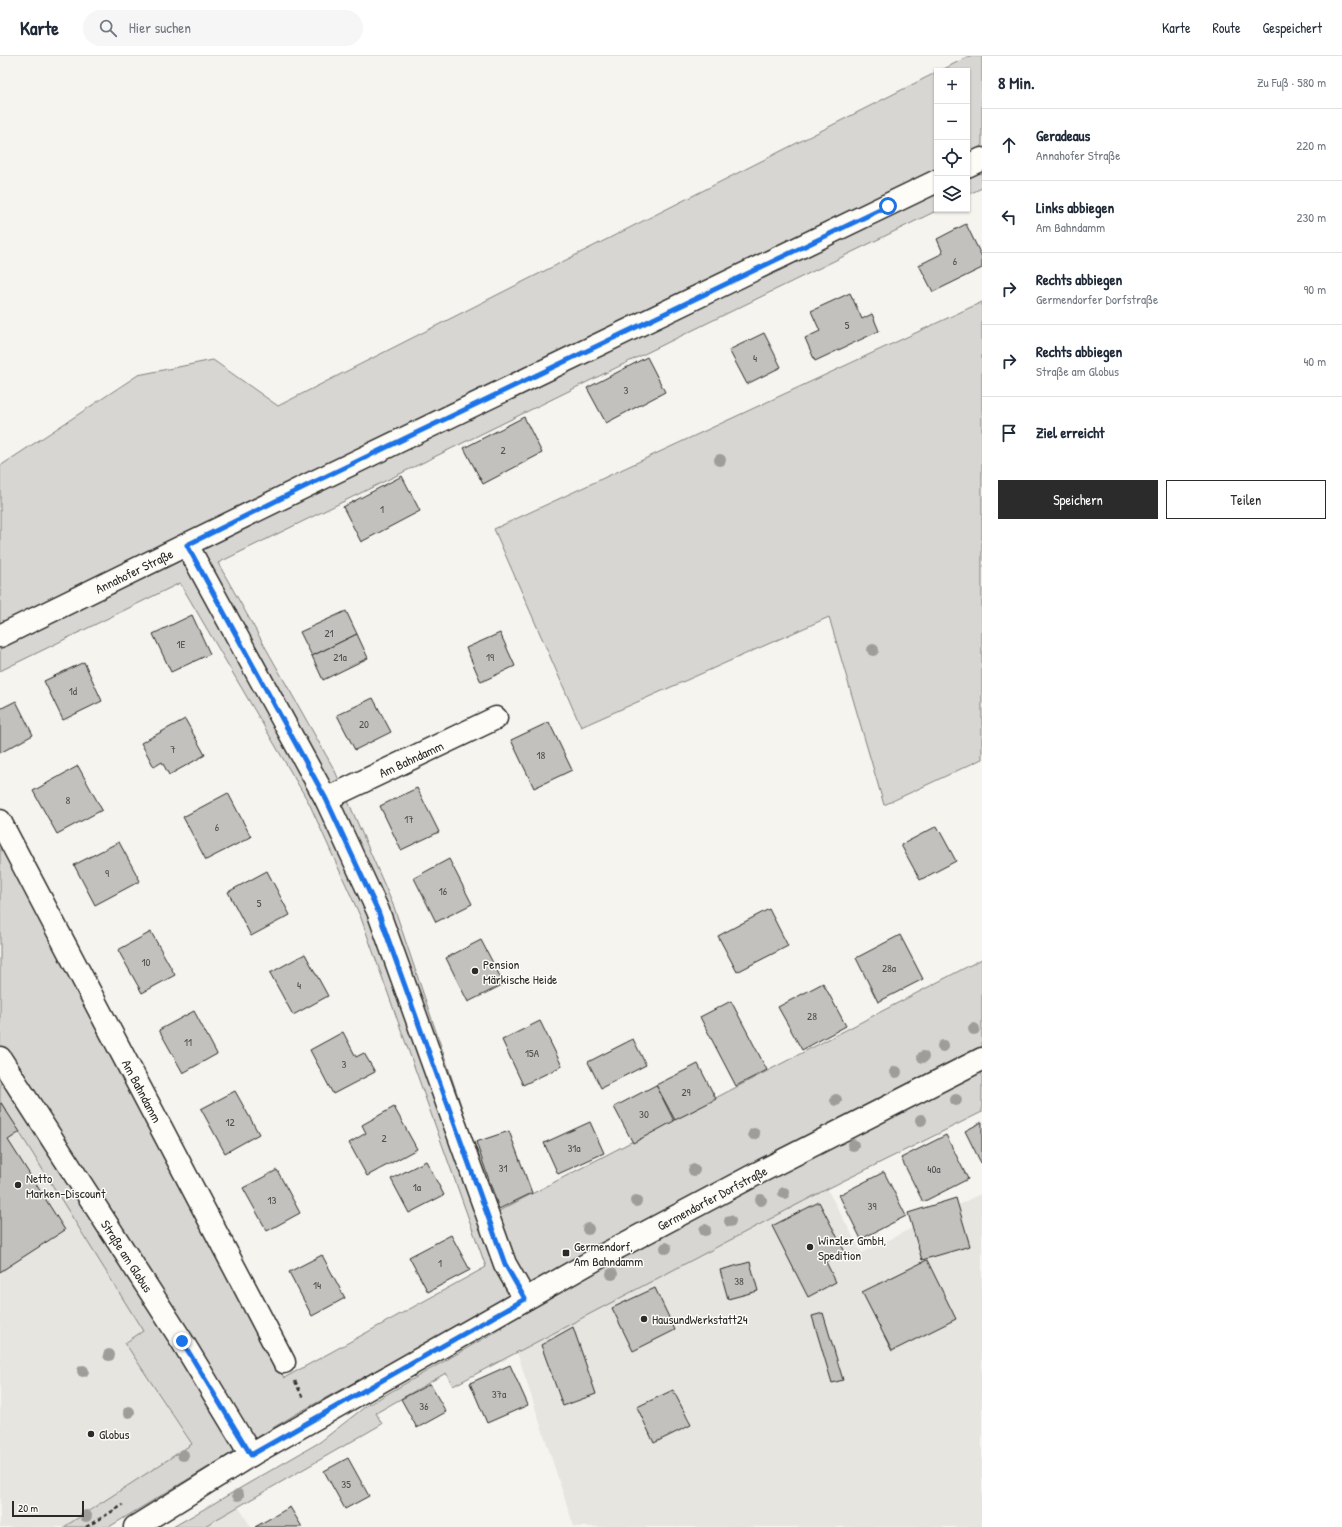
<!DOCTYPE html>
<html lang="de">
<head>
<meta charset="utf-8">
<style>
  body { margin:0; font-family:"Patrick Hand",sans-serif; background:#f6f6f7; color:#1f2937 }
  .controls { position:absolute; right:12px; top:12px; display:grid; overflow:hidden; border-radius:0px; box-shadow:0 1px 3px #0004 }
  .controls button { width:36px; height:36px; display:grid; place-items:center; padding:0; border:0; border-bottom:1px solid #e0e1e3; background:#fff; color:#1f2937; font:20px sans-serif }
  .scale { position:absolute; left:12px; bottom:10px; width:72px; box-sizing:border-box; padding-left:4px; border:2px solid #2b2b2b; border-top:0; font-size:11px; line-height:14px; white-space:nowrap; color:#2b2b2b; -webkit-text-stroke:3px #fdfcf7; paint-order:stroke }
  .stop { position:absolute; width:12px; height:12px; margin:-9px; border:3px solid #1a73e8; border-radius:50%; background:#fff }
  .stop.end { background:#1a73e8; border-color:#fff; box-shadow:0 1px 4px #0008 }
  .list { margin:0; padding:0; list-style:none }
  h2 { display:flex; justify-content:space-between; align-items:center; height:52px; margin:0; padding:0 16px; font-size:17px }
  h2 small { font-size:13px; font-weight:400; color:#747a83 }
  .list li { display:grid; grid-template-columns:26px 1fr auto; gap:12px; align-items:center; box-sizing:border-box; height:72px; padding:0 16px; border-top:1px solid #e0e1e3 }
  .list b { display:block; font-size:15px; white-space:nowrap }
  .list p { margin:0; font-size:13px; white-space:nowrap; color:#747a83 }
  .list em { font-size:13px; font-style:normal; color:#747a83 }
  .actions { display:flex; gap:8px; padding:12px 16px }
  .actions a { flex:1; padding:9px 0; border:1px solid #2b2b2b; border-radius:0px; text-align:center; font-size:14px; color:#2b2b2b }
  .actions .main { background:#2b2b2b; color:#fff }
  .icon { flex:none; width:22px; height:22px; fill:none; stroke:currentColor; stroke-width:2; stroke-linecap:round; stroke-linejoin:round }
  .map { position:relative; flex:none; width:982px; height:1471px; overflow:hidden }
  header { display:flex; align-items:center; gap:24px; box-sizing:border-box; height:56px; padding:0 20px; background:#fff; border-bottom:1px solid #e0e1e3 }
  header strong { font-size:19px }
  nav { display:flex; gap:22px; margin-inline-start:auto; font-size:14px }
  .search { width:280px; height:36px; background:#f6f6f7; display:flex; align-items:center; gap:10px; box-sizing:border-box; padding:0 14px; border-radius:22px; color:#747a83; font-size:15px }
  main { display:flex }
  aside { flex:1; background:#fff }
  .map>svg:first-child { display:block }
</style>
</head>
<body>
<header>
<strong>Karte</strong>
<div class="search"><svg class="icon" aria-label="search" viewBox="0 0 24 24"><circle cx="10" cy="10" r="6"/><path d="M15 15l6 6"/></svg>Hier suchen</div>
<nav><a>Karte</a><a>Route</a><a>Gespeichert</a></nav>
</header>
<main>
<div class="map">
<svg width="982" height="1471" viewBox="0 0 982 1471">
  <rect width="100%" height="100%" fill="#f5f4ef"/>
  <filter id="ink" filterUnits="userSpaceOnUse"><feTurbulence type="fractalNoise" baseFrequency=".025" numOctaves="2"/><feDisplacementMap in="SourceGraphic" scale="8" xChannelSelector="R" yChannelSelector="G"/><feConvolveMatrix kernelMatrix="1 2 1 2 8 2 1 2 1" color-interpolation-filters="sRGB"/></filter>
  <g filter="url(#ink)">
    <g fill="#e6e5e0">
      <polygon points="0,1045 144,1275 125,1287 192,1389 64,1471 0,1471"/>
      <polygon points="827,1133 862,1197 982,1137 982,1471 574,1471 517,1296"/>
      <polygon points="238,1450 251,1471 203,1471"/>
    </g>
    <g fill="#d7d6d2" stroke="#81807e">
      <polygon points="969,0 982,0 982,132 967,139 967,15 940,15"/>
      <polygon points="937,16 937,153 940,153 218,507 335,715 394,851 497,1156 982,903 982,1056 827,1133 453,1330 446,1317 376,1357 382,1368 203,1471 173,1471 320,1386 366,1350 502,1272 491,1252 296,1358 109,1471 64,1471 192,1388 125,1287 143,1275 0,1045 0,779 284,1322 486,1211 361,862 309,747 180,527 0,615 0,410 138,319 213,304 278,350"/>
      <polygon points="982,246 982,703 884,749 829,561 581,671 494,473"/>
    </g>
    <g fill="#c2c1be" stroke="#2b2b2b">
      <polygon points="966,168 982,201 982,212 933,236 919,209 943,197 937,183"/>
      <polygon points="850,237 862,263 872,258 879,275 815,305 805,282 820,275 811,255"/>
      <polygon points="764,277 781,311 747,328 729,294"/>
      <polygon points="647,301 665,336 606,367 587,332"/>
      <polygon points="524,361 542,397 483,428 464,392"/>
      <polygon points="402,420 420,455 361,486 343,451"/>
      <polygon points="346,555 357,578 312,600 300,576"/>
      <polygon points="192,559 210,598 171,616 153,578"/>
      <polygon points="500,577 515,610 481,626 466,592"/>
      <polygon points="357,578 368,602 323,624 312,600"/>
      <polygon points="84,606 102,645 63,664 44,625"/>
      <polygon points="373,642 391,676 355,694 337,659"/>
      <polygon points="16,645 33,679 0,697 0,653"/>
      <polygon points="185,663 205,699 169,719 162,706 154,711 141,687"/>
      <polygon points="549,666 572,714 534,732 511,684"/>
      <polygon points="78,710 102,754 57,778 33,735"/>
      <polygon points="417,732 439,776 401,794 380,750"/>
      <polygon points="228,737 251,781 206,804 183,761"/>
      <polygon points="937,770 956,805 920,824 901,789"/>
      <polygon points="119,786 140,825 95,849 74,809"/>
      <polygon points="449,803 472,848 436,866 414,822"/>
      <polygon points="267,815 290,859 251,880 228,836"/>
      <polygon points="769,853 788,890 737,916 718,880"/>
      <polygon points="151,876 175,919 142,937 118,894"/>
      <polygon points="900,879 923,923 878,946 856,902"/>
      <polygon points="481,884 504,928 468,946 446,902"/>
      <polygon points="305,898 328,940 293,959 270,917"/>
      <polygon points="823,927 846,970 802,994 778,951"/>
      <polygon points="731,945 767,1014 736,1030 700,961"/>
      <polygon points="194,955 217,998 183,1017 159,974"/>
      <polygon points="540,965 562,1010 523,1029 502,984"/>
      <polygon points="343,976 356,1001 364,997 375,1016 333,1038 310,994"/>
      <polygon points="633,983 646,1009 601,1032 588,1006"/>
      <polygon points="698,1008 716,1043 675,1064 656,1029"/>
      <polygon points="656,1029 674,1065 633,1087 614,1051"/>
      <polygon points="235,1035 259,1078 225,1097 201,1053"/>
      <polygon points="1,1047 20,1076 8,1084 65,1174 0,1216 0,1048"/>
      <polygon points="394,1051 417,1093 367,1120 349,1087 366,1077 362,1069"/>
      <polygon points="590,1066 604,1097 558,1118 544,1087"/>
      <polygon points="982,1066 982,1109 965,1075"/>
      <polygon points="509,1075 532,1137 499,1153 476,1086"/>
      <polygon points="946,1079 968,1123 923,1146 901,1102"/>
      <polygon points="426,1105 444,1139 409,1157 391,1123"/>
      <polygon points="277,1114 300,1157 267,1175 243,1132"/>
      <polygon points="884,1116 906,1160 861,1183 839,1139"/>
      <polygon points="956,1142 970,1190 922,1204 908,1157"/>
      <polygon points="819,1146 845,1196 826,1206 836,1226 808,1241 772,1170"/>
      <polygon points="451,1179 470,1214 428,1236 409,1201"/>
      <polygon points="322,1199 345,1242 312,1260 289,1216"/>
      <polygon points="927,1204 956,1263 892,1295 862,1236"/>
      <polygon points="750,1206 758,1235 728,1243 720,1214"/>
      <polygon points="655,1232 675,1274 633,1295 612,1252"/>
      <polygon points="823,1257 843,1324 832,1327 812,1260"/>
      <polygon points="573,1271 596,1338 563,1350 541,1289"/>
      <polygon points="510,1309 528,1349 487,1367 470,1327"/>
      <polygon points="430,1328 446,1356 417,1372 401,1343"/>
      <polygon points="673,1334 691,1369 654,1387 637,1351"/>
      <polygon points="348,1402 369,1440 345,1453 324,1415"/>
      <polygon points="290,1451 302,1471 255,1471"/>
    </g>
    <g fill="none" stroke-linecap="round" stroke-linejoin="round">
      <defs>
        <g id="minor">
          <polyline points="967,110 982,103"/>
          <polyline points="187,489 326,743 378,855 505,1208 525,1243"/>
          <polyline points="0,580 308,429 937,125"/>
          <polyline points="326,743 496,662"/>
          <polyline points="0,765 284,1306"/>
        </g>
        <polyline id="tertiary" points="0,1002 182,1285 251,1399"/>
        <polyline id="secondary" points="135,1471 251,1399 598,1202 756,1118 982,1003"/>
      </defs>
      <use href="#minor" stroke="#2b2b2b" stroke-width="25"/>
      <use href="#tertiary" stroke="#2b2b2b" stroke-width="25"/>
      <use href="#secondary" stroke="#2b2b2b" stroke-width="25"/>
      <g stroke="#2b2b2b" stroke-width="2.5" stroke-dasharray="4 3" stroke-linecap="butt">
        <polyline points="295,1325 303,1342"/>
        <polyline points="86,1471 123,1449"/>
      </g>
      <use href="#minor" stroke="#fdfcf7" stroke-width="22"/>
      <use href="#tertiary" stroke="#fdfcf7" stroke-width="22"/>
      <use href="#secondary" stroke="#fdfcf7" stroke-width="22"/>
    </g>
    <g fill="#9e9d9a">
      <circle cx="720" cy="404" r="6"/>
      <circle cx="873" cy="594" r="6"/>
      <circle cx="974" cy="973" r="6"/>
      <circle cx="943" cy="990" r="6"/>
      <circle cx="923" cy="1001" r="6"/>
      <circle cx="896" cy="1016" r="6"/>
      <circle cx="836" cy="1044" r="6"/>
      <circle cx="956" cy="1044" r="6"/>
      <circle cx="921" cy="1064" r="6"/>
      <circle cx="754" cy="1078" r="6"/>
      <circle cx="853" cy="1089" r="6"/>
      <circle cx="694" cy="1114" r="6"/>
      <circle cx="784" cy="1137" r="6"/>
      <circle cx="761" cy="1144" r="6"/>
      <circle cx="636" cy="1145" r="6"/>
      <circle cx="730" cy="1165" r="6"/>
      <circle cx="588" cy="1173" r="6"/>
      <circle cx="705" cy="1174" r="6"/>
      <circle cx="666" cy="1192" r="6"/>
      <circle cx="612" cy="1218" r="6"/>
      <circle cx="109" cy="1299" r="6"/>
      <circle cx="83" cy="1315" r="6"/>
      <circle cx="129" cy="1356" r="6"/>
      <circle cx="183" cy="1399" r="6"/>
      <circle cx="238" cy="1439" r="6"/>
      <circle cx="86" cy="1460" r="6"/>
    </g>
  </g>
  <g fill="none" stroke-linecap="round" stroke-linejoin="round" filter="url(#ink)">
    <polyline stroke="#1a73e8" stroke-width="5" points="182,1285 251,1399 525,1243 505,1208 378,855 326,743 187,489 308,429 888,150"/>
  </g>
  <g fill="#2b2b2b" stroke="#fdfcf7" stroke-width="1.5">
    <circle cx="475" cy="915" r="4"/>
    <circle cx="18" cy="1129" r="4"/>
    <circle cx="810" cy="1191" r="4"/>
    <rect x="562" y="1193" width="8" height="8" rx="2"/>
    <circle cx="644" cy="1263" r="4"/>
    <circle cx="91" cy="1378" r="4"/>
  </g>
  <g text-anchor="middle" stroke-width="3" stroke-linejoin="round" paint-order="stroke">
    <g font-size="11" fill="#515050">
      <text x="955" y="209">6</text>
      <text x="847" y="273">5</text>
      <text x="755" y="306">4</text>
      <text x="626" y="338">3</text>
      <text x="503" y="398">2</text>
      <text x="382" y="457">1</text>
      <text x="329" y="581">21</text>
      <text x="181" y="592">1E</text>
      <text x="340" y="605">21a</text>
      <text x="490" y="605">19</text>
      <text x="73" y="639">1d</text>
      <text x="364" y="672">20</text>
      <text x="173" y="697">7</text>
      <text x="541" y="703">18</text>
      <text x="68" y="748">8</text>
      <text x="409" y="767">17</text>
      <text x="217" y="775">6</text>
      <text x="107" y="821">9</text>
      <text x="443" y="839">16</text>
      <text x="259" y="851">5</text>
      <text x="146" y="910">10</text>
      <text x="889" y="916">28a</text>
      <text x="299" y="933">4</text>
      <text x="812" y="964">28</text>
      <text x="188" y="990">11</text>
      <text x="532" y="1001">15A</text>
      <text x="344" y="1012">3</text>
      <text x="686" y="1040">29</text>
      <text x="644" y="1062">30</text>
      <text x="230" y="1070">12</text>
      <text x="384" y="1086">2</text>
      <text x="574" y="1096">31a</text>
      <text x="503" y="1116">31</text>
      <text x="934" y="1117">40a</text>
      <text x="417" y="1135">1a</text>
      <text x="272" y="1148">13</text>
      <text x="872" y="1154">39</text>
      <text x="440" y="1211">1</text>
      <text x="739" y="1229">38</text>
      <text x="317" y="1233">14</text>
      <text x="499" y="1342">37a</text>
      <text x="424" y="1354">36</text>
      <text x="346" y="1432">35</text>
    </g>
    <g font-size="13" fill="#2b2b2b" stroke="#fdfcf7">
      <text transform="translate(134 515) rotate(-26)" y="5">Annahofer Straße</text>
      <text transform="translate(411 703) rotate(-25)" y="5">Am Bahndamm</text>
      <text transform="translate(142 1035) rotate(62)" y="5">Am Bahndamm</text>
      <text transform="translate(712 1142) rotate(-28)" y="5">Germendorfer Dorfstraße</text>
      <text transform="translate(127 1200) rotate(57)" y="5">Straße am Globus</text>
    </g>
    <g font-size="13" fill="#2b2b2b" stroke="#fdfcf7" text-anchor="start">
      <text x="483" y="913">Pension<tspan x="483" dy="15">Märkische Heide</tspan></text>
      <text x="26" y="1127">Netto<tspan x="26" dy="15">Marken-Discount</tspan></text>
      <text x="818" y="1189">Winzler GmbH,<tspan x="818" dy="15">Spedition</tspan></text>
      <text x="574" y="1195">Germendorf,<tspan x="574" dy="15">Am Bahndamm</tspan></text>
      <text x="652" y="1268">HausundWerkstatt24</text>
      <text x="99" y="1383">Globus</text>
    </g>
  </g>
</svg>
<div class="controls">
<button>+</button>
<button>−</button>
<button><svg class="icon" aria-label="locate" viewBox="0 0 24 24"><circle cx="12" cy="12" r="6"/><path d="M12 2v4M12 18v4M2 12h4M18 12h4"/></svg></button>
<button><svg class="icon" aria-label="layers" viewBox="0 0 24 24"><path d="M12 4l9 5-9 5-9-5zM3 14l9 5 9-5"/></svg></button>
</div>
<div class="scale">20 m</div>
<div class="stop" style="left:888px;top:150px"></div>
<div class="stop end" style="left:182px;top:1285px"></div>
</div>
<aside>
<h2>8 Min.<small>Zu Fuß · 580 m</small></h2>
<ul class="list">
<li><svg class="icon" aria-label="ahead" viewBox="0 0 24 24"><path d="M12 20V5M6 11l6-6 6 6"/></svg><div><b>Geradeaus</b><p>Annahofer Straße</p></div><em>220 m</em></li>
<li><svg class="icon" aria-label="left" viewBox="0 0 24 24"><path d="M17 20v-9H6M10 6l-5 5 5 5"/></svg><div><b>Links abbiegen</b><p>Am Bahndamm</p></div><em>230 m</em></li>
<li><svg class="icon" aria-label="right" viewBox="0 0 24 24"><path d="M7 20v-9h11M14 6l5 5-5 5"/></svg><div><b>Rechts abbiegen</b><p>Germendorfer Dorfstraße</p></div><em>90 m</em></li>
<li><svg class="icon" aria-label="right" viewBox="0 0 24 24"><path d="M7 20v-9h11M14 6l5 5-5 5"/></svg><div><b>Rechts abbiegen</b><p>Straße am Globus</p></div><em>40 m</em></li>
<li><svg class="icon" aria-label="arrive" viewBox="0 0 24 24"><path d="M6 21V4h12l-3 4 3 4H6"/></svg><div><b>Ziel erreicht</b></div></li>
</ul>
<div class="actions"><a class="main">Speichern</a><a>Teilen</a></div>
</aside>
</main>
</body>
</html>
